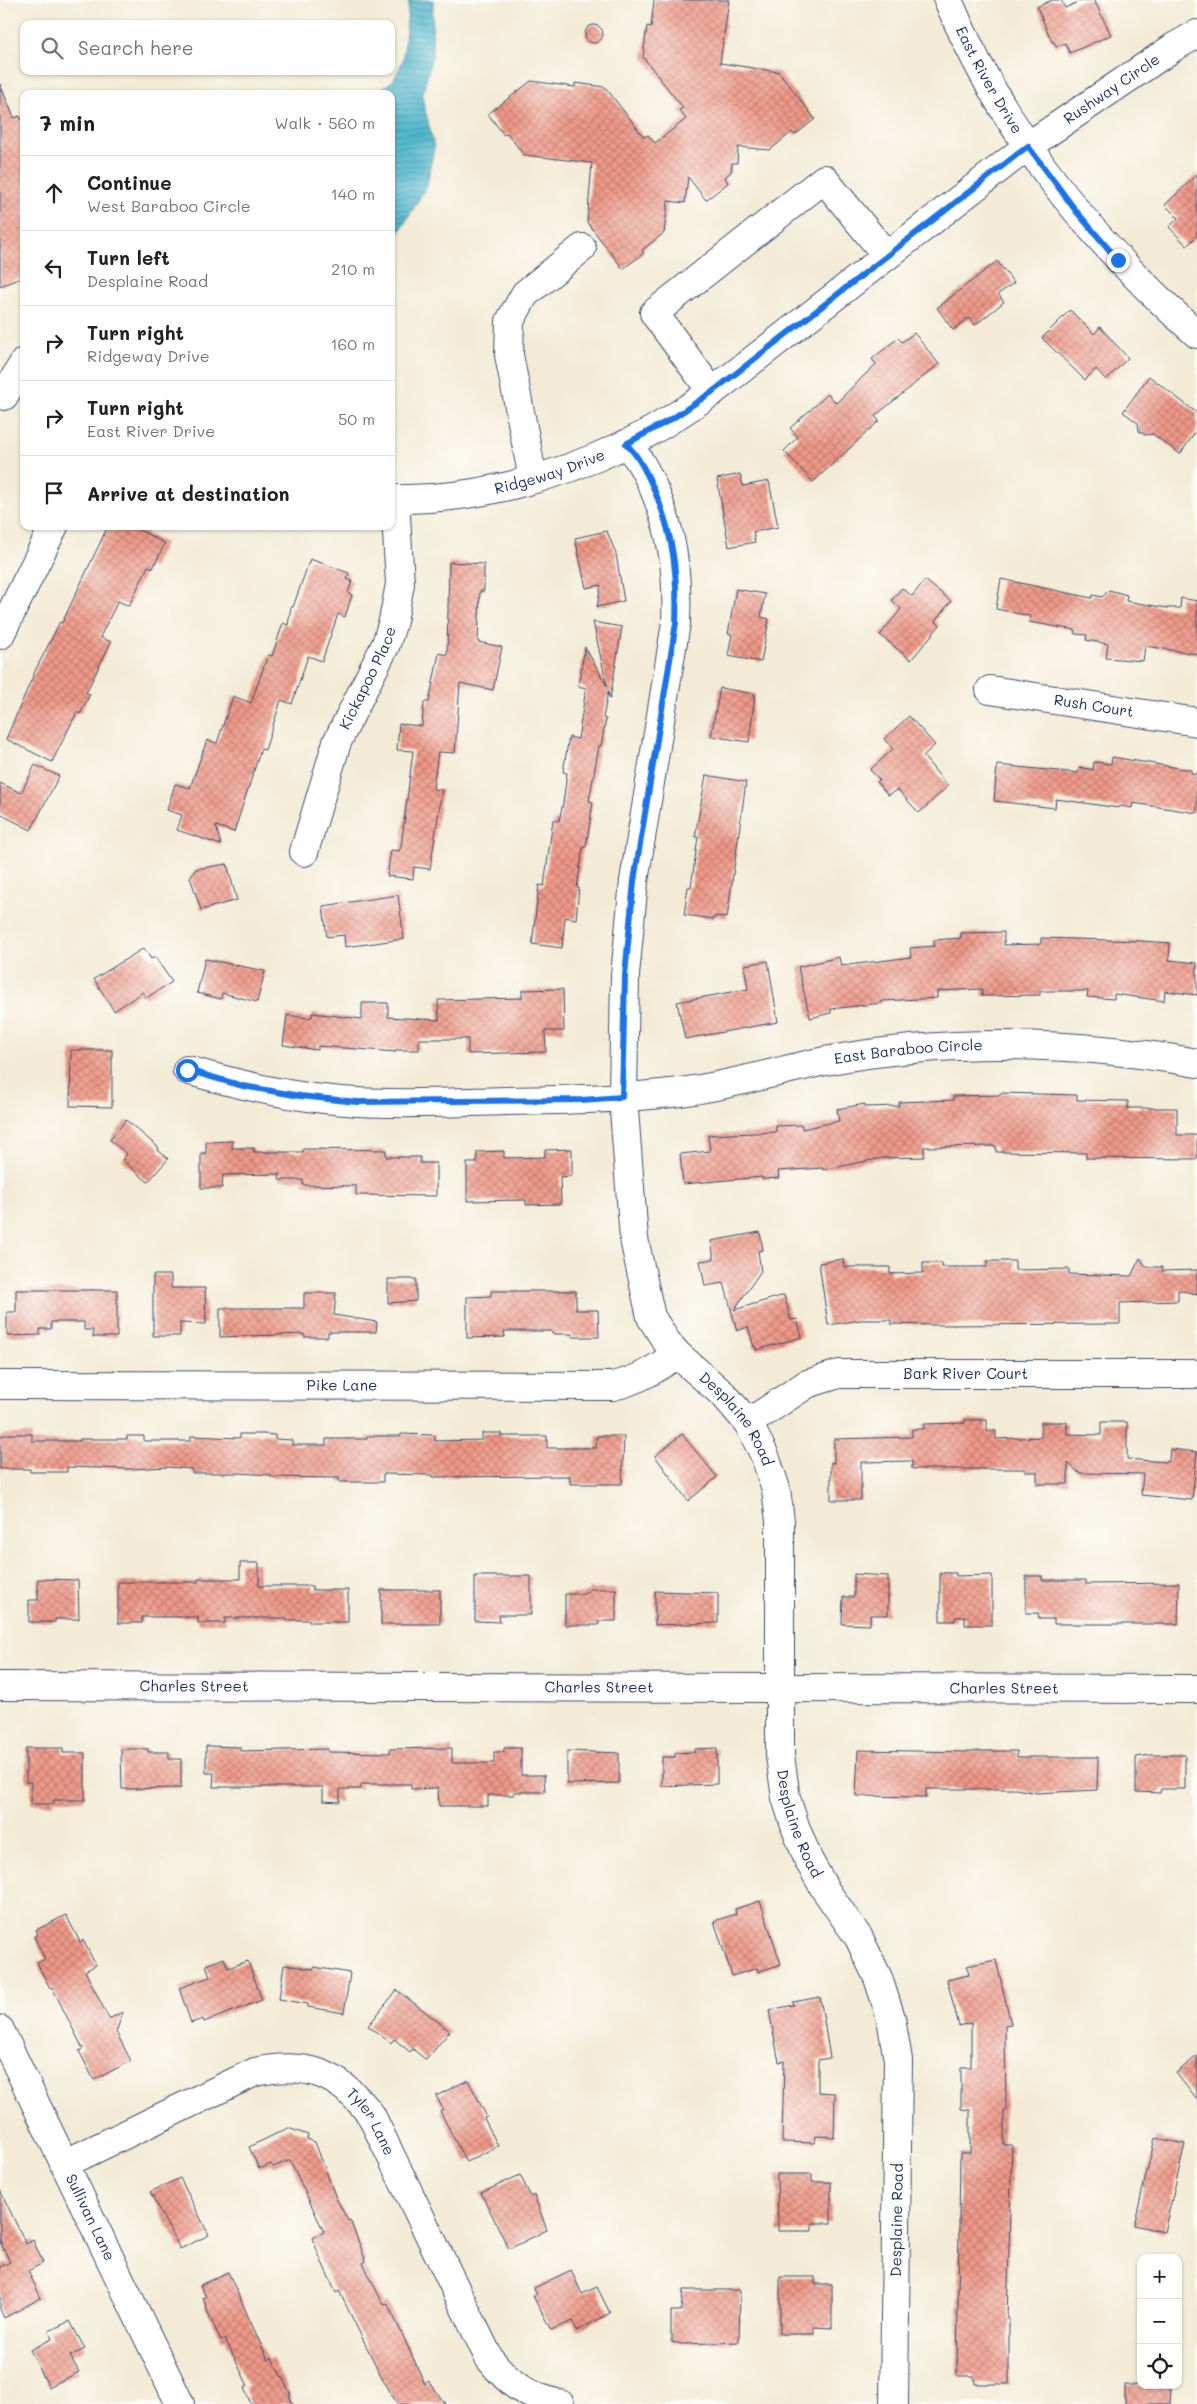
<!DOCTYPE html>
<html lang="en">
<head>
<meta charset="utf-8">
<style>
  body { margin:0; font-family:Mali,sans-serif; background:#f6f6f6; color:#202124 }
  .controls { position:absolute; right:15px; bottom:15px; display:grid; overflow:hidden; border-radius:10px; box-shadow:0 1px 4px #0004 }
  .controls button { width:45px; height:45px; display:grid; place-items:center; padding:0; border:0; border-bottom:1px solid #e0e0e0; background:#fff; color:#202124; font:25px sans-serif }
  .stop { position:absolute; width:15px; height:15px; margin:-11px; border:4px solid #1a73e8; border-radius:50%; background:#fff }
  .stop.end { background:#1a73e8; border-color:#fff; box-shadow:0 1px 5px #0008 }
  .list { margin:0; padding:0; list-style:none }
  h2 { display:flex; justify-content:space-between; align-items:center; height:65px; margin:0; padding:0 20px; font-size:21px }
  h2 small { font-size:16px; font-weight:400; color:#757577 }
  .list li { display:grid; grid-template-columns:32px 1fr auto; gap:15px; align-items:center; box-sizing:border-box; height:75px; padding:0 20px; border-top:1px solid #e0e0e0 }
  .list b { display:block; font-size:19px; white-space:nowrap }
  .list p { margin:0; font-size:16px; white-space:nowrap; color:#757577 }
  .list em { font-size:16px; font-style:normal; color:#757577 }
  .icon { flex:none; width:28px; height:28px; fill:none; stroke:currentColor; stroke-width:2; stroke-linecap:round; stroke-linejoin:round }
  .map { position:relative; flex:none; width:1197px; height:2404px; overflow:hidden }
  .search { position:absolute; background:#fff; box-shadow:0 1px 4px #0004; left:20px; top:20px; width:375px; height:55px; display:flex; align-items:center; gap:12px; box-sizing:border-box; padding:0 18px; border-radius:10px; color:#757577; font-size:19px }
  .panel { position:absolute; background:#fff; box-shadow:0 1px 4px #0004; left:20px; top:90px; width:375px; height:440px; border-radius:10px }
  .map>svg:first-child { display:block }
</style>
</head>
<body>
<div class="map">
<svg width="1197" height="2404" viewBox="0 0 1197 2404">
  <defs>
    <pattern id="water-rules" width="6" height="5" patternUnits="userSpaceOnUse" patternTransform="scale(1.25)"><rect width="6" height="5" fill="#50b8cd"/><path d="M0 2.5h6" fill="none" stroke="#4296aa"/></pattern>
    <pattern id="building-cross-hatch" width="8" height="8" patternUnits="userSpaceOnUse" patternTransform="scale(1.25)"><rect width="8" height="8" fill="#f09988"/><path d="M0 0l8 8M0 8l8-8" fill="none" stroke="#c27d72"/></pattern>
  </defs>
  <rect width="100%" height="100%" fill="#fdfcf7"/>
  <filter id="ink" filterUnits="userSpaceOnUse"><feTurbulence type="fractalNoise" baseFrequency=".02" numOctaves="2"/><feDisplacementMap in="SourceGraphic" scale="10" xChannelSelector="R" yChannelSelector="G"/><feConvolveMatrix kernelMatrix="1 2 1 2 8 2 1 2 1" color-interpolation-filters="sRGB"/></filter>
  <filter id="wash" filterUnits="userSpaceOnUse"><feTurbulence type="fractalNoise" baseFrequency=".0096" numOctaves="4" result="noise"/><feDisplacementMap in="SourceGraphic" scale="20" xChannelSelector="R" yChannelSelector="G"/><feGaussianBlur stdDeviation="1.12" result="paint"/><feColorMatrix in="noise" values="0 0 0 0 0 0 0 0 0 0 0 0 0 0 0 0 0 1.4 0 .05"/><feComposite in="paint" operator="in"/></filter>
  <g filter="url(#wash)">
    <rect width="100%" height="100%" fill="#f3ebd5"/>
    <polygon fill="url(#water-rules)" stroke="#367496" points="409,0 433,0 432,56 422,97 434,147 427,185 391,247 391,94 374,94 393,81 403,60"/>
    <g id="blocks">
      <g fill="url(#building-cross-hatch)">
        <polygon points="654,0 729,0 720,63 779,72 815,119 795,135 792,132 770,150 738,147 737,163 732,163 731,172 725,177 728,183 706,200 688,177 685,203 668,201 664,233 642,250 644,253 623,269 587,222 592,163 524,155 507,133 504,135 488,114 531,81 575,87 575,83 605,87 644,137 648,135 655,143 686,119 679,110 683,108 643,57 647,26 651,27"/>
        <polygon points="1052,0 1061,0 1065,8 1082,0 1094,0 1111,35 1070,53 1065,43 1056,47 1054,42 1052,42 1037,7"/>
        <circle cx="594" cy="34" r="9"/>
        <polygon points="0,84 14,118 20,116 24,126 24,277 0,286"/>
        <polygon points="1197,174 1197,236 1187,246 1169,227 1178,218 1165,205"/>
        <polygon points="997,261 1014,283 998,294 1004,302 975,325 969,318 953,330 937,308"/>
        <polygon points="1070,310 1094,334 1100,327 1128,358 1106,380 1096,369 1085,380 1042,338"/>
        <polygon points="914,333 939,364 875,416 879,421 813,482 784,451 798,437 790,428 828,394 836,403 876,364 872,359 898,338 902,342"/>
        <polygon points="1149,376 1197,413 1197,430 1180,454 1153,434 1145,435 1139,431 1138,423 1123,412"/>
        <polygon points="740,474 743,486 769,481 778,527 753,532 755,542 729,547 717,479"/>
        <polygon points="108,526 131,526 165,543 153,568 148,566 129,606 118,601 100,637 111,642 86,693 90,694 80,714 77,712 52,762 6,739 36,669 60,622 62,623"/>
        <polygon points="607,531 616,554 624,601 597,607 601,585 586,588 575,538"/>
        <polygon points="310,559 349,573 347,579 352,581 348,593 352,595 345,617 338,614 322,661 308,656 292,704 281,700 265,750 261,749 234,832 216,826 221,845 177,830 182,815 167,810 175,784 190,788 207,740 217,743 233,696 251,703 268,655 272,656 283,623 288,625 291,607 293,607"/>
        <polygon points="449,562 484,564 484,591 480,591 478,642 502,647 493,690 460,683 455,753 438,752 433,789 442,790 430,869 414,867 413,879 387,876 391,850 399,851 401,847 413,751 397,750 399,724 422,726 424,702 429,702 439,653 447,655"/>
        <polygon points="1001,579 1092,598 1093,595 1102,597 1109,590 1127,595 1126,601 1167,608 1180,608 1181,598 1197,601 1197,654 1145,646 1143,661 1106,658 1108,644 1086,640 1087,635 1075,634 1075,630 1029,622 1030,616 996,609"/>
        <polygon points="925,580 951,601 935,621 940,625 911,660 880,635 901,609 892,600 902,588 912,596"/>
        <polygon points="736,589 765,594 761,617 769,619 761,662 728,656 732,634 728,634"/>
        <polygon points="593,622 622,627 610,699 608,692 603,718 606,719 601,746 599,746 589,801 593,802 586,847 583,847 577,888 579,888 576,919 565,917 562,948 532,944 539,885 544,886 553,820 559,821 563,803 567,773 563,772 569,737 578,739 586,688 578,686 585,647 607,686"/>
        <polygon points="720,688 755,694 749,742 711,736"/>
        <polygon points="909,716 935,745 923,756 948,786 919,813 898,790 888,795 877,782 880,780 870,770 893,749 884,739"/>
        <polygon points="1112,757 1191,770 1191,773 1197,774 1197,813 1133,803 1132,808 1120,806 1119,808 1056,799 1055,808 994,801 997,765 1078,773 1079,767 1093,770 1094,762 1111,764"/>
        <polygon points="35,765 59,776 31,830 0,814 0,783 21,793"/>
        <polygon points="706,775 746,782 727,918 715,916 714,919 684,915 688,887 691,887 698,837 695,837"/>
        <polygon points="227,864 237,900 201,910 190,877 196,869"/>
        <polygon points="398,895 404,939 345,947 344,935 327,937 323,906"/>
        <polygon points="1004,932 1004,945 1041,944 1041,938 1141,941 1170,943 1169,960 1197,963 1197,995 1165,991 1164,1001 1114,994 1114,999 1087,997 1088,991 1040,991 1040,995 982,996 982,989 937,991 937,998 882,1001 882,1003 831,1009 831,1013 810,1018 798,967 839,957 841,966 911,957 910,948 934,946 934,940 961,938 961,933"/>
        <polygon points="144,948 151,959 155,957 172,982 146,998 143,992 114,1011 94,979"/>
        <polygon points="205,959 265,971 257,1002 222,993 221,999 197,993"/>
        <polygon points="768,961 778,1022 685,1039 677,1002 748,989 744,965"/>
        <polygon points="563,989 564,1031 545,1031 546,1052 468,1054 468,1039 419,1039 419,1050 396,1050 396,1052 318,1046 318,1050 283,1045 287,1015 308,1018 312,1017 312,1013 362,1019 362,1003 388,1003 388,1017 439,1020 438,1000 522,998 522,990"/>
        <polygon points="71,1050 112,1050 112,1107 70,1106"/>
        <polygon points="1000,1093 1077,1095 1077,1100 1128,1101 1128,1108 1177,1108 1177,1135 1197,1135 1197,1159 1086,1158 1086,1153 996,1152 996,1146 924,1147 924,1157 882,1158 823,1170 823,1168 778,1171 779,1178 762,1179 762,1177 683,1184 680,1154 710,1151 708,1135 776,1132 776,1126 802,1125 802,1129 839,1121 837,1109 865,1104 865,1107 899,1106 899,1102 953,1100 953,1096 1000,1095"/>
        <polygon points="126,1120 159,1148 158,1150 168,1159 148,1182 122,1160 127,1154 110,1140"/>
        <polygon points="232,1141 232,1148 254,1148 254,1152 303,1152 303,1149 386,1150 386,1157 420,1157 420,1163 436,1163 436,1196 356,1195 356,1186 303,1185 303,1180 279,1180 280,1174 223,1175 222,1188 201,1188 201,1153 206,1153 206,1142"/>
        <polygon points="572,1149 572,1176 560,1177 561,1204 526,1205 526,1200 467,1201 467,1163 477,1163 477,1152 504,1151 504,1158 545,1157 545,1150"/>
        <polygon points="760,1232 763,1250 758,1251 761,1271 734,1310 784,1295 791,1320 797,1319 802,1337 756,1350 756,1347 754,1347 748,1327 737,1331 724,1283 705,1286 700,1261 714,1259 711,1241"/>
        <polygon points="1140,1258 1146,1267 1162,1267 1162,1271 1197,1270 1197,1294 1178,1290 1178,1301 1120,1303 1120,1324 936,1325 891,1324 891,1320 861,1320 828,1325 819,1263 843,1259 844,1267 890,1267 890,1274 923,1273 923,1263 942,1263 942,1267 987,1267 987,1261 1015,1261 1015,1270 1069,1269 1069,1274 1131,1276"/>
        <polygon points="153,1275 171,1275 171,1288 205,1288 206,1324 180,1323 180,1336 153,1336"/>
        <polygon points="388,1279 416,1279 416,1301 388,1303"/>
        <polygon points="16,1290 117,1290 117,1337 93,1337 93,1330 84,1330 84,1322 51,1322 51,1329 40,1329 40,1335 7,1336 7,1312 16,1312"/>
        <polygon points="491,1291 576,1291 576,1310 598,1310 599,1337 572,1337 572,1334 552,1334 552,1331 504,1331 505,1337 467,1338 467,1297 491,1296"/>
        <polygon points="304,1293 336,1293 334,1315 377,1322 376,1332 328,1332 328,1337 304,1337 304,1334 220,1337 220,1308 304,1308"/>
        <polygon points="965,1420 987,1420 987,1431 996,1431 996,1439 1041,1437 1041,1422 1067,1422 1067,1434 1101,1435 1101,1422 1127,1422 1127,1459 1165,1462 1169,1461 1170,1449 1197,1452 1192,1500 1141,1495 1143,1474 1079,1473 1068,1463 1068,1484 1037,1484 1037,1472 1025,1472 1025,1469 912,1469 912,1461 861,1462 861,1500 831,1500 831,1462 834,1463 834,1439 912,1437 912,1429 924,1429 924,1424 965,1423"/>
        <polygon points="482,1433 501,1433 501,1436 547,1436 547,1448 596,1448 597,1436 624,1436 622,1484 570,1484 570,1476 433,1477 433,1475 383,1474 383,1482 339,1482 339,1478 270,1477 271,1475 239,1473 192,1473 192,1469 168,1467 130,1469 67,1467 67,1472 30,1472 30,1469 0,1469 0,1436 11,1434 32,1434 32,1441 80,1441 80,1439 127,1439 127,1436 144,1436 144,1441 191,1441 191,1436 240,1438 240,1434 263,1434 275,1435 275,1439 292,1440 292,1445 326,1445 326,1439 367,1439 367,1436 401,1436 401,1434 435,1435 435,1441 482,1440"/>
        <polygon points="682,1434 717,1477 688,1501 655,1456"/>
        <polygon points="240,1563 259,1563 259,1586 312,1586 312,1590 348,1590 348,1622 309,1622 310,1620 286,1620 286,1618 225,1618 225,1623 198,1623 198,1617 142,1617 142,1623 118,1623 118,1582 198,1582 198,1579 240,1579"/>
        <polygon points="940,1573 956,1573 956,1576 992,1575 992,1625 965,1625 965,1617 955,1617 955,1621 940,1621"/>
        <polygon points="854,1574 888,1576 888,1615 870,1615 870,1625 842,1624 843,1597 854,1597"/>
        <polygon points="475,1576 531,1576 531,1615 499,1615 500,1622 475,1621"/>
        <polygon points="1026,1576 1042,1576 1042,1580 1086,1580 1086,1584 1179,1583 1178,1624 1054,1624 1054,1619 1039,1619 1038,1613 1026,1613"/>
        <polygon points="38,1579 78,1580 79,1619 55,1619 55,1622 29,1622 29,1600 38,1600"/>
        <polygon points="589,1589 616,1589 616,1621 598,1621 599,1625 565,1625 565,1594 585,1594 585,1592 589,1592"/>
        <rect x="381" y="1590" width="59" height="34"/>
        <polygon points="655,1591 718,1593 718,1623 655,1625"/>
        <polygon points="206,1746 240,1747 240,1751 328,1749 328,1752 390,1753 390,1749 452,1748 452,1763 494,1763 494,1752 504,1752 504,1748 521,1748 521,1775 544,1775 545,1792 514,1792 514,1795 488,1795 488,1806 439,1806 438,1788 411,1789 411,1784 361,1784 361,1789 340,1789 340,1802 323,1801 323,1787 213,1787 214,1773 206,1773"/>
        <polygon points="26,1748 63,1748 63,1753 85,1753 85,1800 54,1800 54,1804 31,1804 31,1782 26,1782"/>
        <polygon points="717,1748 717,1784 662,1786 662,1757 675,1757 675,1753 695,1752 695,1749"/>
        <polygon points="121,1749 148,1749 148,1752 169,1752 169,1759 181,1759 181,1788 122,1789"/>
        <polygon points="858,1750 967,1752 967,1751 1017,1751 1017,1757 1098,1757 1097,1790 1037,1793 1016,1789 926,1789 926,1797 856,1796"/>
        <polygon points="567,1751 619,1753 619,1783 567,1784"/>
        <polygon points="1152,1755 1185,1755 1185,1789 1161,1789 1160,1793 1136,1792 1136,1757"/>
        <polygon points="760,1901 781,1964 758,1972 757,1968 732,1976 714,1921 736,1914 735,1909"/>
        <polygon points="66,1915 80,1942 83,1940 96,1965 85,1971 109,2019 123,2012 116,2032 131,2061 94,2080 79,2051 83,2049 52,1987 50,1988 37,1963 45,1959 34,1937 38,1934 36,1930"/>
        <polygon points="224,1958 228,1968 248,1961 262,2000 204,2022 203,2019 191,2023 179,1988 210,1977 206,1965"/>
        <polygon points="996,1960 1011,2024 1005,2025 1006,2110 1004,2110 1004,2145 1012,2145 1007,2319 1009,2319 1009,2384 975,2384 974,2376 957,2376 960,2153 970,2153 970,2110 961,2109 961,2067 971,2067 971,2023 959,2026 947,1980 969,1975 967,1966"/>
        <polygon points="284,1965 314,1969 314,1967 350,1973 344,2013 308,2007 308,2004 279,1999"/>
        <polygon points="397,1990 450,2031 426,2060 413,2049 410,2052 394,2039 391,2043 368,2026"/>
        <polygon points="820,1997 830,2058 818,2060 818,2092 835,2093 834,2137 816,2136 815,2143 782,2142 784,2061 779,2062 769,2010 794,2005 793,2002"/>
        <polygon points="1197,2056 1197,2100 1176,2073"/>
        <polygon points="468,2080 487,2117 484,2118 498,2146 466,2162 440,2111 443,2109 436,2096"/>
        <polygon points="288,2128 308,2135 307,2139 315,2142 336,2198 348,2221 350,2220 366,2261 363,2263 383,2304 387,2303 397,2323 425,2384 429,2381 445,2404 398,2404 388,2390 339,2291 336,2293 321,2260 312,2238 324,2232 290,2160 273,2167 271,2164 259,2169 249,2147"/>
        <polygon points="1155,2138 1185,2144 1164,2232 1134,2225"/>
        <polygon points="777,2174 812,2174 812,2182 831,2182 831,2223 812,2223 812,2231 778,2231"/>
        <polygon points="520,2175 531,2197 534,2195 547,2230 509,2249 481,2193"/>
        <polygon points="180,2178 209,2235 180,2249 150,2192"/>
        <polygon points="0,2190 26,2244 33,2240 43,2263 28,2271 41,2298 4,2318 0,2309 0,2267 10,2262 0,2241"/>
        <polygon points="571,2270 582,2294 597,2287 610,2313 577,2331 573,2321 551,2330 533,2296 537,2294 534,2288"/>
        <polygon points="228,2272 268,2360 272,2358 291,2395 289,2396 293,2404 251,2404 244,2388 248,2386 225,2338 221,2340 210,2318 203,2298 206,2297 200,2285"/>
        <polygon points="780,2277 815,2277 815,2284 832,2284 832,2328 814,2327 814,2334 780,2334"/>
        <polygon points="683,2290 740,2290 739,2342 683,2344 671,2342 671,2311 681,2311"/>
        <polygon points="70,2321 85,2349 70,2356 79,2372 49,2387 30,2350 52,2339 49,2331"/>
        <polygon points="1125,2385 1161,2385 1161,2388 1171,2388 1170,2404 1125,2404"/>
      </g>
    </g>
  </g>
  <g filter="url(#ink)">
    <use href="#blocks" fill-opacity="0" stroke="#3b4b70" stroke-width="1"/>
    <g fill="none" stroke-linecap="round" stroke-linejoin="round">
      <defs>
        <g id="minor">
          <path id="s1" d="M948 0C1002 130 1092 242 1197 334"/>
          <polyline points="712,392 654,313 824,179 887,256"/>
          <polyline points="4,396 24,362"/>
          <path id="s2" d="M626 445C638 455 646 472 653 487 673 533 678 572 676 623L634 881 625 975 623 1097 634 1239 651 1317 666 1341 677 1354 725 1396 748 1423 765 1456 776 1489 780 1521V1756L786 1798 796 1829 809 1861 826 1891 859 1938 878 1978 891 2018 898 2060 894 2404"/>
          <polyline points="533,479 509,355 510,321 525,294 582,248"/>
          <path id="s3" d="M391 499C470 501 553 479 624 445 655 431 684 411 712 392L1028 146 1174 47 1197 34"/>
          <polyline points="0,635 54,526"/>
          <path id="s4" d="M990 690 1197 722"/>
          <path id="s5" d="M304 852 337 742 386 644 393 621 400 584 395 499"/>
          <path id="s6" d="M187 1070C243 1086 299 1099 358 1102 407 1105 457 1102 506 1101 564 1100 622 1099 680 1092 729 1086 777 1071 825 1061 949 1038 1074 1041 1197 1063"/>
          <path id="s7" d="M0 1385 613 1386C639 1380 656 1369 677 1354"/>
          <path id="s8" d="M748 1423 807 1384 839 1374H1197"/>
          <path id="s9" d="M0 1686 1197 1689"/>
          <path id="s10" d="M0 2030 180 2404"/>
          <path id="s11" d="M64 2164 255 2072C307 2061 339 2073 371 2115L489 2358C510 2385 526 2396 560 2404"/>
        </g>
      </defs>
      <use href="#minor" stroke="#3b4b70" stroke-width="30"/>
      <use href="#minor" stroke="#fff" stroke-width="28"/>
    </g>
  </g>
  <g fill="none" stroke-linecap="round" stroke-linejoin="round" filter="url(#ink)">
    <path stroke="#1a73e8" stroke-width="6" d="M187 1070 243 1086 300 1096 357 1102 582 1100 622 1097 625 975 634 881 676 623C678 572 673 533 653 487 646 472 638 455 626 444L673 418 712 392 1028 146 1076 211 1118 260"/>
  </g>
  <g text-anchor="middle" stroke-width="4.5" stroke-linejoin="round" paint-order="stroke">
    <g font-size="15" fill="#1b2f5e" stroke="#fdfcf7">
      <text dy="5" stroke="none"><textPath href="#s1" startOffset="90">East River Drive</textPath></text>
      <text dy="5" stroke="none"><textPath href="#s3" startOffset="846">Rushway Circle</textPath></text>
      <text dy="5" stroke="none"><textPath href="#s3" startOffset="162">Ridgeway Drive</textPath></text>
      <text dy="5" stroke="none"><textPath href="#s5" startOffset="186">Kickapoo Place</textPath></text>
      <text dy="5" stroke="none"><textPath href="#s4" startOffset="105">Rush Court</textPath></text>
      <text dy="5" stroke="none"><textPath href="#s6" startOffset="729">East Baraboo Circle</textPath></text>
      <text dy="5" stroke="none"><textPath href="#s8" startOffset="231">Bark River Court</textPath></text>
      <text dy="5" stroke="none"><textPath href="#s7" startOffset="342">Pike Lane</textPath></text>
      <text dy="5" stroke="none"><textPath href="#s2" startOffset="1024">Desplaine Road</textPath></text>
      <text dy="5" stroke="none"><textPath href="#s9" startOffset="194">Charles Street</textPath></text>
      <text dy="5" stroke="none"><textPath href="#s9" startOffset="599">Charles Street</textPath></text>
      <text dy="5" stroke="none"><textPath href="#s9" startOffset="1004">Charles Street</textPath></text>
      <text dy="5" stroke="none"><textPath href="#s2" startOffset="1444">Desplaine Road</textPath></text>
      <text dy="5" stroke="none"><textPath href="#s11" startOffset="350">Tyler Lane</textPath></text>
      <text dy="5" stroke="none"><textPath href="#s10" startOffset="208">Sullivan Lane</textPath></text>
      <text transform="translate(897 2220) rotate(-89)" y="5">Desplaine Road</text>
    </g>
  </g>
</svg>
<div class="controls">
<button>+</button>
<button>−</button>
<button><svg class="icon" aria-label="locate" viewBox="0 0 24 24"><circle cx="12" cy="12" r="6"/><path d="M12 2v4M12 18v4M2 12h4M18 12h4"/></svg></button>
</div>
<div class="stop" style="left:187px;top:1070px"></div>
<div class="stop end" style="left:1118px;top:260px"></div>
<div class="search"><svg class="icon" aria-label="search" viewBox="0 0 24 24"><circle cx="10" cy="10" r="6"/><path d="M15 15l6 6"/></svg>Search here</div>
<section class="panel">
<h2>7 min<small>Walk · 560 m</small></h2>
<ul class="list">
<li><svg class="icon" aria-label="ahead" viewBox="0 0 24 24"><path d="M12 20V5M6 11l6-6 6 6"/></svg><div><b>Continue</b><p>West Baraboo Circle</p></div><em>140 m</em></li>
<li><svg class="icon" aria-label="left" viewBox="0 0 24 24"><path d="M17 20v-9H6M10 6l-5 5 5 5"/></svg><div><b>Turn left</b><p>Desplaine Road</p></div><em>210 m</em></li>
<li><svg class="icon" aria-label="right" viewBox="0 0 24 24"><path d="M7 20v-9h11M14 6l5 5-5 5"/></svg><div><b>Turn right</b><p>Ridgeway Drive</p></div><em>160 m</em></li>
<li><svg class="icon" aria-label="right" viewBox="0 0 24 24"><path d="M7 20v-9h11M14 6l5 5-5 5"/></svg><div><b>Turn right</b><p>East River Drive</p></div><em>50 m</em></li>
<li><svg class="icon" aria-label="arrive" viewBox="0 0 24 24"><path d="M6 21V4h12l-3 4 3 4H6"/></svg><div><b>Arrive at destination</b></div></li>
</ul>
</section>
</div>
</body>
</html>
